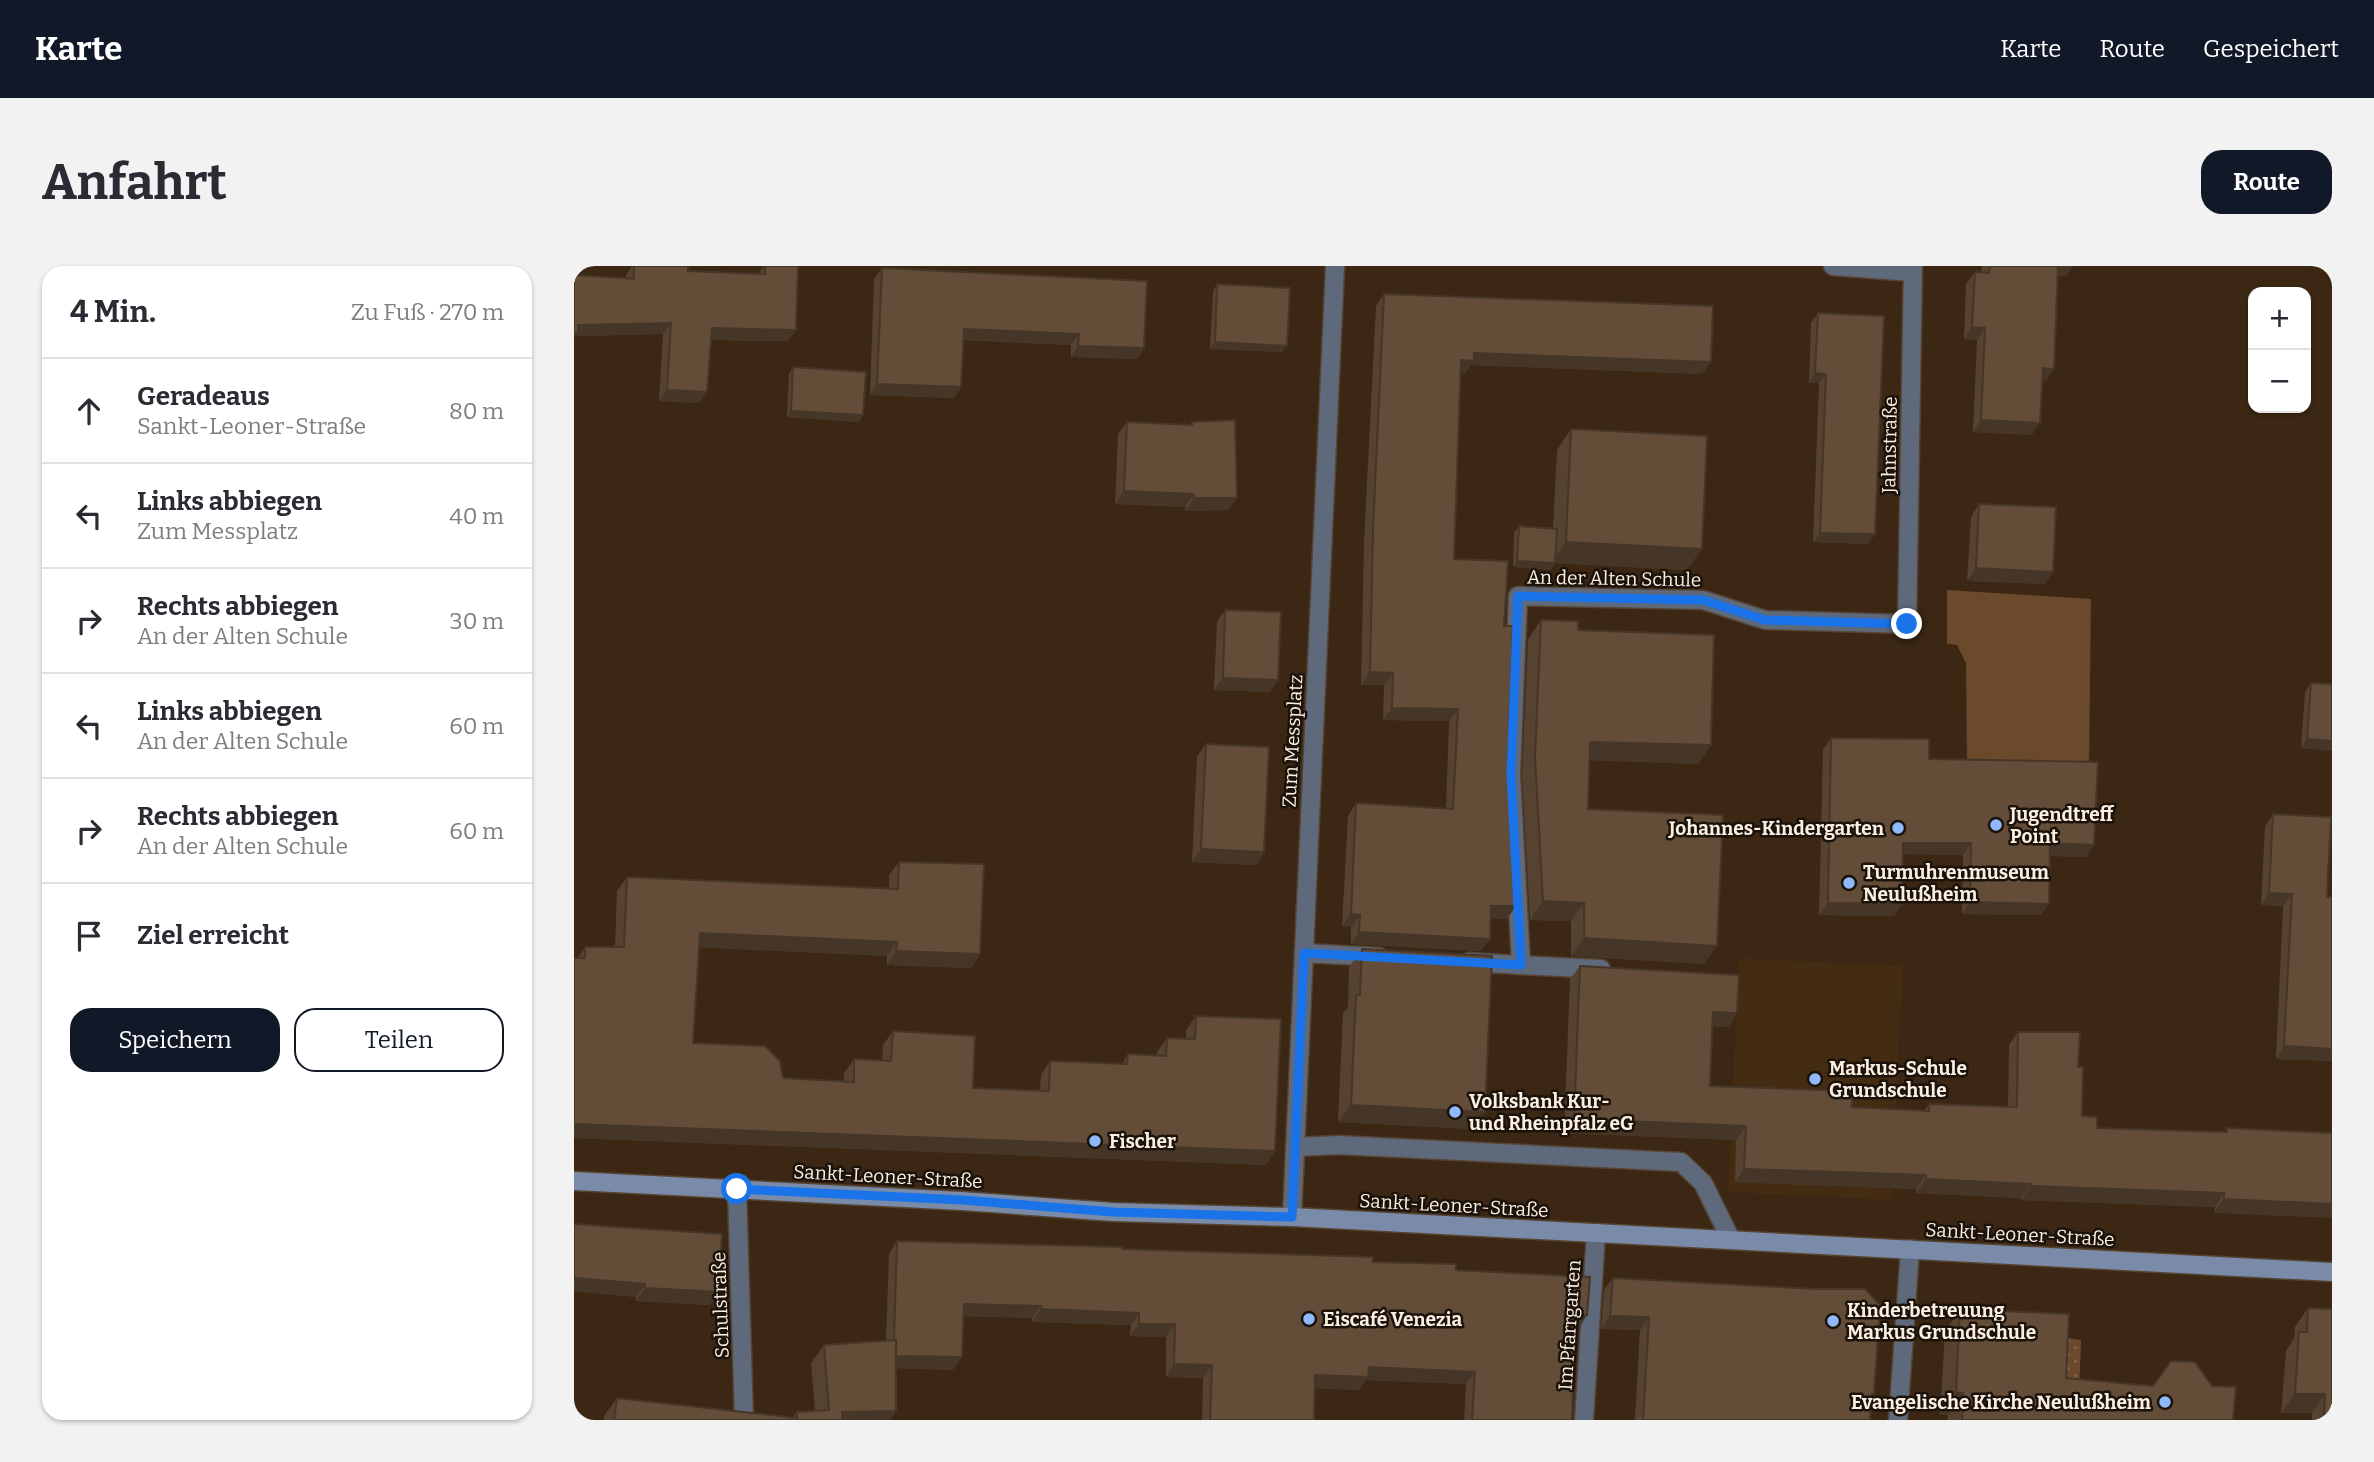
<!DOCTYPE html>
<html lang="de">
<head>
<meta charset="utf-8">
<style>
  body { margin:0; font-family:Bitter,serif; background:#f2f2f3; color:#2b2b33 }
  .controls { position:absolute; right:21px; top:21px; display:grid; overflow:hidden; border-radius:14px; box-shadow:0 2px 5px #0004 }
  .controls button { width:63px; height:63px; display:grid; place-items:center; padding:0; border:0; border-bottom:2px solid #e1e1e2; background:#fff; color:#2b2b33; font:35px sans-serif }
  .stop { position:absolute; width:21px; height:21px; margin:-16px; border:5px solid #1a73e8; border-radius:50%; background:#fff }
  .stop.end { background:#1a73e8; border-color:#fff; box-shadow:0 2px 7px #0008 }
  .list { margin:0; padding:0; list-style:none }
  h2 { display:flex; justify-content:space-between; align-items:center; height:91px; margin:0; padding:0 28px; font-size:30px }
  h2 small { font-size:23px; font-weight:400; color:#7c7c81 }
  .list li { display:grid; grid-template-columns:46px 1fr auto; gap:21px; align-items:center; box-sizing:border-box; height:105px; padding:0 28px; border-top:2px solid #e1e1e2 }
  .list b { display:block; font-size:26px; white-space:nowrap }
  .list p { margin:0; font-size:23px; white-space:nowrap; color:#7c7c81 }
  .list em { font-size:23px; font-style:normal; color:#7c7c81 }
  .actions { display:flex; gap:14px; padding:21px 28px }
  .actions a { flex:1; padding:16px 0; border:2px solid #111827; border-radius:21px; text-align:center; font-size:24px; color:#111827 }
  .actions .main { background:#111827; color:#fff }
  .icon { flex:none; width:38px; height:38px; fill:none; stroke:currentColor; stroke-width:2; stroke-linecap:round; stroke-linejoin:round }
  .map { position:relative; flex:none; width:1758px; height:1154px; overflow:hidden; border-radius:21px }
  header { display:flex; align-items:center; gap:42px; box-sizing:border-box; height:98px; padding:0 35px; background:#111827; color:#fff }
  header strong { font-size:33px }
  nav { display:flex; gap:38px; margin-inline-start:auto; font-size:24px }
  .intro { display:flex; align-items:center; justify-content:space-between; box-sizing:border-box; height:168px; padding:0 42px }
  h1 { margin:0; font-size:49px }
  .button { padding:18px 32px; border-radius:21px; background:#111827; color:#fff; font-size:24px; font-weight:700 }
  main { display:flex; gap:42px; padding:0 42px }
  aside { flex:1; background:#fff; border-radius:21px; box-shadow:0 2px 5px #0004 }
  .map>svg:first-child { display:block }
</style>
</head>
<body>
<header>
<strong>Karte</strong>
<nav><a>Karte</a><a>Route</a><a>Gespeichert</a></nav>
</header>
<div class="intro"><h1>Anfahrt</h1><a class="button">Route</a></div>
<main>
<aside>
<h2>4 Min.<small>Zu Fuß · 270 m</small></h2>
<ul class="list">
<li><svg class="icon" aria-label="ahead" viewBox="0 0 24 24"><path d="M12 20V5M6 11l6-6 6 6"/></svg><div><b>Geradeaus</b><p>Sankt-Leoner-Straße</p></div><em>80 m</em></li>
<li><svg class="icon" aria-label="left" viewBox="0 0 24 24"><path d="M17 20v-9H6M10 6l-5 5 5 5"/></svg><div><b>Links abbiegen</b><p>Zum Messplatz</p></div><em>40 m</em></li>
<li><svg class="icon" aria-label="right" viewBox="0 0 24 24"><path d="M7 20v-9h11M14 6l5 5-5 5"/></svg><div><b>Rechts abbiegen</b><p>An der Alten Schule</p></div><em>30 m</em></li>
<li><svg class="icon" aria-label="left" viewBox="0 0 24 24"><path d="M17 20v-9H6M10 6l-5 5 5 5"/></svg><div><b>Links abbiegen</b><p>An der Alten Schule</p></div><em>60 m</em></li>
<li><svg class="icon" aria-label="right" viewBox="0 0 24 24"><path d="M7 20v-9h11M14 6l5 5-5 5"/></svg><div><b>Rechts abbiegen</b><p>An der Alten Schule</p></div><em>60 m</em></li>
<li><svg class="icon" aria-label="arrive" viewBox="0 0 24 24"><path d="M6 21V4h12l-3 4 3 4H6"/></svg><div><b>Ziel erreicht</b></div></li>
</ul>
<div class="actions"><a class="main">Speichern</a><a>Teilen</a></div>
</aside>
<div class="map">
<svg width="1758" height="1154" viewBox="0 0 1758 1154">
  <defs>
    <pattern id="grass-dots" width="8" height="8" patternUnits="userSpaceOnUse" patternTransform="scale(1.75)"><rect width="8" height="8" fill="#6a4a2b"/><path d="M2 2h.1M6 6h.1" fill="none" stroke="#806449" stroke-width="1.8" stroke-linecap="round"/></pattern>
  </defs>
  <rect width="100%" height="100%" fill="#3b2714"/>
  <polygon fill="#442c13" points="1165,692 1329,700 1317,934 1154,926"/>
  <polygon fill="url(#grass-dots)" points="1480,1070 1507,1074 1504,1154 1476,1154"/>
  <polygon fill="#6a4a2b" points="1373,324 1517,333 1515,504 1393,501 1392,397 1383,379 1373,378"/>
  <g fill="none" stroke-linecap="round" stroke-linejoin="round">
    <defs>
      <polyline id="lane" points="721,881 764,879 1107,896 1129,917 1157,974"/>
      <g id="street">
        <polyline points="1259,0 1338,6"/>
        <polyline points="730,687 805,691"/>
        <polyline points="895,696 947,699 937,508 944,330 1129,334 1191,354 1333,358 1339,0"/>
        <polyline points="947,699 1027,703"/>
        <polyline points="163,923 170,1154"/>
        <polyline points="718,951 761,0"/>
        <polyline points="1010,1154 1022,967"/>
        <polyline points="1324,1154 1336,983"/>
      </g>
      <polyline id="secondary" points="0,915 388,935 539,946 718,951 1758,1006"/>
    </defs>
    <use href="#lane" stroke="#564331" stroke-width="21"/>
    <use href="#street" stroke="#564331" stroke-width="21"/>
    <use href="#secondary" stroke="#564331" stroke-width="21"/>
    <use href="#lane" stroke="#5e697b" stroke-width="18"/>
    <use href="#street" stroke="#5e697b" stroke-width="18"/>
    <use href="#secondary" stroke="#798ba8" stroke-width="18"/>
  </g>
  <g fill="#554231">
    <polygon points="58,0 114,0 114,5 184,8 190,0 224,0 222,64 214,75 137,74 133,126 125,137 85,135 89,68 2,70 0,9 52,12 52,9"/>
    <polygon points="1408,0 1499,0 1492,10 1484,10 1480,103 1472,114 1469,114 1458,169 1399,166 1403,74 1390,73 1392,18 1401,6 1407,7"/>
    <polygon points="308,2 570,82 563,93 497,91 497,79 390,74 387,121 380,132 296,129 300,13"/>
    <polygon points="643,18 708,86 636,83 639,25"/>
    <polygon points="810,28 1128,108 897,99 891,107 886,107 880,293 930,360 934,495 933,653 917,652 907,685 777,678 777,661 768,660 774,550 782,537 872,542 875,455 809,454 810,419 787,419 790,276 802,40"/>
    <polygon points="1244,47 1301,268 1294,278 1239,276 1245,117 1235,117 1237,57"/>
    <polygon points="219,101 285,156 213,151 215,108"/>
    <polygon points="553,156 616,159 618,156 654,244 611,245 611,241 541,238 544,168"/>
    <polygon points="997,163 1113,304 981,297 977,304 939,301 940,267 945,260 979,262 983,184"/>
    <polygon points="1405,238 1479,306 1470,318 1393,315 1397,251"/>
    <polygon points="651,344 696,426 640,424 643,356"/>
    <polygon points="967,354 1004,364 1137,479 1124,498 1016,494 1014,543 1130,698 997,690 997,655 956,654 948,508 954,373"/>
    <polygon points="1758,416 1758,485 1727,482 1731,426 1737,417 1758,418"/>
    <polygon points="1257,472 1355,493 1512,591 1476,590 1467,649 1388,648 1389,589 1329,588 1320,650 1245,649 1249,484"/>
    <polygon points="632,478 690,586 682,599 618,596 623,490"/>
    <polygon points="1699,548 1753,631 1758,795 1702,793 1709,640 1687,639 1691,561"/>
    <polygon points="325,596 406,688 397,702 313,699 313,690 125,681 119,777 209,812 270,815 270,807 280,793 308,794 309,779 319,765 399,822 466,825 467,809 476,795 548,798 554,788 583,790 583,786 593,772 612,773 612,764 622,750 692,899 0,872 4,692 11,681 41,681 43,625 53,611 315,623 315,609"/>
    <polygon points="788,683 898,863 764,856 769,747 774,741 775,701"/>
    <polygon points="1006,700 1163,747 1154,761 1138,760 1136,820 1278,841 1350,845 1355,838 1434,841 1435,779 1444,766 1504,801 1508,850 1523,862 1651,866 1653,862 1758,867 1640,947 1641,941 1447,934 1447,932 1342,927 1342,923 1161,916 1162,874 990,867 996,713"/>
    <polygon points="0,958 136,1039 62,1035 62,1031 0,1025"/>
    <polygon points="323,975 548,983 799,996 882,1004 1005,1062 1001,1062 998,1154 890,1154 892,1118 792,1114 785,1124 741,1122 740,1154 628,1154 629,1112 592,1111 592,1071 556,1070 557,1059 458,1056 458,1052 389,1050 379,1104 322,1102 316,1154 30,1154 30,1150 43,1132 218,1152 223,1146 241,1145 237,1097 250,1079 312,1075 315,988"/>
    <polygon points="1039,1012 1298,1132 1296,1154 1061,1154 1066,1064 1027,1063 1030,1024"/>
    <polygon points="1734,1042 1758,1154 1738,1154 1738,1147 1707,1147 1712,1085 1720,1072 1721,1061"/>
    <polygon points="1386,1043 1492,1112 1659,1154 1373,1154 1374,1149 1366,1149 1371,1065"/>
  </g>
  <g fill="#453628">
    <polygon points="1483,0 1499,0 1492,10 1476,9"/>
    <polygon points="97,57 89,68 2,70 0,72 0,64 4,59"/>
    <polygon points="1398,61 1411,62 1403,74 1390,73"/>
    <polygon points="138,62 222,64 214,75 130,74"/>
    <polygon points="390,63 505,68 497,79 383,73"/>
    <polygon points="641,76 713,80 708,86 636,83"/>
    <polygon points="504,80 570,82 563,93 497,91"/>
    <polygon points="900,87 1137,96 1128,108 897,99 891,107 878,107 887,94"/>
    <polygon points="1469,102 1480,103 1472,114 1461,114"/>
    <polygon points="1241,107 1252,108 1245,117 1235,117"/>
    <polygon points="303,118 387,121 380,132 296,129"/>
    <polygon points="93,124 133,126 125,137 85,135"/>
    <polygon points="217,145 289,149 285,156 213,151"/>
    <polygon points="1407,154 1466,157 1458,169 1399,166"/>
    <polygon points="550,225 620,228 611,241 541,238"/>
    <polygon points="620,232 663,232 654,244 611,245"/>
    <polygon points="1246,267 1301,268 1294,278 1239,276"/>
    <polygon points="992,276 1128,283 1113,304 977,297"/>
    <polygon points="943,295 981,297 977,304 939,301"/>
    <polygon points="1402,302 1479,306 1470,318 1393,315"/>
    <polygon points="796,406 819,407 810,419 787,419"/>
    <polygon points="649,412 704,414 696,426 640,424"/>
    <polygon points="818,442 884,443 875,455 809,454"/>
    <polygon points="1733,473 1758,475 1758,485 1727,482"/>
    <polygon points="1016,476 1137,479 1124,498 1003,494"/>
    <polygon points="1329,577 1397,577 1389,589 1321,588"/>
    <polygon points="1476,577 1520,579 1512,591 1468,589"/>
    <polygon points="627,583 690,586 682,599 618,596"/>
    <polygon points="1695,627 1718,628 1709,640 1687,639"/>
    <polygon points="969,635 1010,637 997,655 956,654"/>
    <polygon points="1396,636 1475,638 1467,649 1388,648"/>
    <polygon points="1254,637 1328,638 1320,650 1245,649"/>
    <polygon points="917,640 942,640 933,653 909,652"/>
    <polygon points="777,648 786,649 777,661 768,660"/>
    <polygon points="785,666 916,673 907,685 777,678"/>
    <polygon points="126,667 323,676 313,690 116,681"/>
    <polygon points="1010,672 1143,680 1130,698 997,690"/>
    <polygon points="322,685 406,688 397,702 313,699"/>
    <polygon points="1139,746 1163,747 1154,761 1129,760"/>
    <polygon points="1710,780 1758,783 1758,795 1702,793"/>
    <polygon points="777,839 911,846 898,863 764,856"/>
    <polygon points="1000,853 1172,860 1162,874 990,867"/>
    <polygon points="0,858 701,885 692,899 0,872"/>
    <polygon points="1170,903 1352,909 1342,923 1161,916"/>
    <polygon points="1352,913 1457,918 1447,932 1342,927"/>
    <polygon points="1457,920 1650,927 1641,941 1447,934"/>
    <polygon points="1650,933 1758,938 1758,952 1640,947"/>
    <polygon points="0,1012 71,1018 62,1031 0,1025"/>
    <polygon points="71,1022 145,1026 136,1039 62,1035"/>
    <polygon points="390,1038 467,1040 458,1052 381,1050"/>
    <polygon points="467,1043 565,1047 557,1059 458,1056"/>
    <polygon points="1001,1049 1013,1049 1005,1062 993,1061"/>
    <polygon points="1036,1050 1075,1051 1066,1064 1027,1063"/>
    <polygon points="565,1058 601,1058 592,1071 556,1070"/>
    <polygon points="320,1090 388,1091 379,1104 311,1102"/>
    <polygon points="600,1098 638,1099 629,1112 592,1111"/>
    <polygon points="795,1101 901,1106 892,1118 792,1114 785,1124 732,1122 741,1109"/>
    <polygon points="1382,1127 1389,1127 1374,1149 1366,1149"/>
    <polygon points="1721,1128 1751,1128 1738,1147 1707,1147"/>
    <polygon points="322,1145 316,1154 262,1154 268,1146"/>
  </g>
  <g fill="#634d39" stroke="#453628" stroke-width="2">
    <polygon points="60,0 114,0 114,5 191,8 191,0 224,0 222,64 138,62 133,126 93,124 97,57 4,59 4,67 0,67 0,9 60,13"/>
    <polygon points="1416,0 1484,0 1480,103 1469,102 1466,157 1407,154 1411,62 1398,61 1401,6 1415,7"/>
    <polygon points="308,2 573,15 570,82 504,80 505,68 390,63 387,121 303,118"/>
    <polygon points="643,18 716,22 713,80 641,76"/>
    <polygon points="810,28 1139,40 1137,96 900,87 900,95 887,94 880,293 934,295 930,360 939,360 934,495 942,640 917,640 916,673 785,666 786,649 777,648 782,537 879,543 884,443 818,442 819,407 796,406 799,264"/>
    <polygon points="1244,47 1310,50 1301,268 1246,267 1252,108 1241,107"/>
    <polygon points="219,101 292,106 289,149 217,145"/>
    <polygon points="661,154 663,232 620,232 620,228 550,225 553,156 618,159 618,156"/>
    <polygon points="997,163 1133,170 1128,283 992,276"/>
    <polygon points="1405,238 1482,241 1479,306 1402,302"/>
    <polygon points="945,260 983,263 981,297 943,295"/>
    <polygon points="651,344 707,346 704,414 649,412"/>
    <polygon points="967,354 1004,355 1004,364 1140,369 1137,479 1016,476 1014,543 1149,549 1143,680 1010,672 1010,637 969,635 961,490"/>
    <polygon points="1737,417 1758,418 1758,475 1733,473"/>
    <polygon points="1257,472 1355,473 1355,493 1524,496 1520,579 1476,577 1475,638 1396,636 1397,577 1329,577 1328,638 1254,637"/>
    <polygon points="632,478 695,481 690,586 627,583"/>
    <polygon points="1699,548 1757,551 1753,631 1758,631 1758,783 1710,780 1718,628 1695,627"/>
    <polygon points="325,596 410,598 406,688 322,685 323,676 126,667 119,777 191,780 206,795 209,812 280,816 280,793 317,795 319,765 401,770 399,822 475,825 476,795 553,798 554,788 592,790 593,772 621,773 622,750 707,753 701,885 0,858 0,692 11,692 11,681 50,681 53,611 324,623"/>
    <polygon points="788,683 918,690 911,846 777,839 782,729 786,729"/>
    <polygon points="1006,700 1165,709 1163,747 1139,746 1136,820 1278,825 1278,841 1355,845 1355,838 1443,841 1444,766 1506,766 1504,801 1509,801 1508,850 1523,851 1523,862 1653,866 1653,862 1758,867 1758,938 1650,933 1650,927 1457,920 1457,918 1352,913 1352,909 1170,903 1172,860 1000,853"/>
    <polygon points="0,958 148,968 145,1026 71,1022 71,1018 0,1012"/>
    <polygon points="323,975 548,981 548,983 799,991 799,996 882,998 882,1004 1016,1011 1013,1049 1001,1049 998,1154 898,1154 901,1106 795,1101 794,1111 741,1109 740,1154 636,1154 638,1099 600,1098 601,1058 565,1058 565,1047 467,1043 467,1040 390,1038 388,1091 322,1090 322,1074 320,1074"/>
    <polygon points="1039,1012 1242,1023 1291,1023 1306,1039 1300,1128 1298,1128 1296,1154 1069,1154 1075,1051 1036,1050"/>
    <polygon points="1734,1042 1758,1043 1758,1154 1750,1154 1751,1128 1721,1128 1725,1066 1733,1066"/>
    <polygon points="1386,1043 1495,1048 1492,1112 1579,1120 1597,1095 1621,1096 1638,1120 1662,1121 1659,1154 1388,1154 1389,1127 1382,1127"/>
    <polygon points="322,1074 322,1145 268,1146 268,1154 40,1154 43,1132 223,1152 223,1146 255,1144 250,1079"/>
  </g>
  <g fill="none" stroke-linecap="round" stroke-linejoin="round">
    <polyline stroke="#1a73e8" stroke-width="9" points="163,923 388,934 539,946 718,951 730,687 947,699 937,508 944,330 1129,334 1191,354 1333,358"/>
  </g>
  <g fill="#8fb8fd" stroke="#1b120a" stroke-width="2.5">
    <circle cx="1422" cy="559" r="7"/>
    <circle cx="1324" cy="562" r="7"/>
    <circle cx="1275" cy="617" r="7"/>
    <circle cx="1241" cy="813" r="7"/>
    <circle cx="881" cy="846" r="7"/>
    <circle cx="521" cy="875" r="7"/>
    <circle cx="735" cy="1053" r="7"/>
    <circle cx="1259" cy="1055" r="7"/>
    <circle cx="1591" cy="1136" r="7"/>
  </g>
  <g text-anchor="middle" stroke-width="5" stroke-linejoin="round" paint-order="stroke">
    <g font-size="19" fill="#fbeee2" stroke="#1b120a">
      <text transform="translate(1315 179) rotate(-89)" y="7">Jahnstraße</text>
      <text transform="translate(1040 312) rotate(1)" y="7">An der Alten Schule</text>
      <text transform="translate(718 475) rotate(-87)" y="7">Zum Messplatz</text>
      <text transform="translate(314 910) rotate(3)" y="7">Sankt-Leoner-Straße</text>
      <text transform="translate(880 939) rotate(3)" y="7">Sankt-Leoner-Straße</text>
      <text transform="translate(1446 968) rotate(3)" y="7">Sankt-Leoner-Straße</text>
      <text transform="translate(146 1039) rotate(-92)" y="7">Schulstraße</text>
      <text transform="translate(995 1059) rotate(-86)" y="7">Im Pfarrgarten</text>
    </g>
    <g font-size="19" font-weight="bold" fill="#fbeee2" stroke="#1b120a" text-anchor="start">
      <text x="1436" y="555">Jugendtreff<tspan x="1436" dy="22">Point</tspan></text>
      <text x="1310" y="569" text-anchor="end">Johannes-Kindergarten</text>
      <text x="1289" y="613">Turmuhrenmuseum<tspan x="1289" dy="22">Neulußheim</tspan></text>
      <text x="1255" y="809">Markus-Schule<tspan x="1255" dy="22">Grundschule</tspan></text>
      <text x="895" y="842">Volksbank Kur-<tspan x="895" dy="22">und Rheinpfalz eG</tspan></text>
      <text x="535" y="882">Fischer</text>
      <text x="1273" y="1051">Kinderbetreuung<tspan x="1273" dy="22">Markus Grundschule</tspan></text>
      <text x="749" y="1060">Eiscafé Venezia</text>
      <text x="1577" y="1143" text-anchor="end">Evangelische Kirche Neulußheim</text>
    </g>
  </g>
</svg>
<div class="controls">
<button>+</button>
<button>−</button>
</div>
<div class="stop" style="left:163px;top:923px"></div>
<div class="stop end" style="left:1333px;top:358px"></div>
</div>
</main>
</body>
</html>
